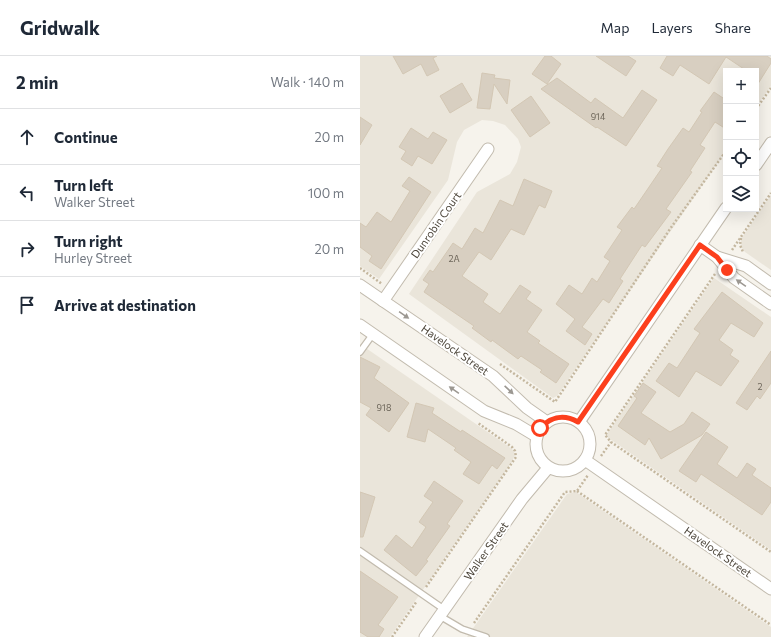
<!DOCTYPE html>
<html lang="en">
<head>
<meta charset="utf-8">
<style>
  body { margin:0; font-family:Commissioner,sans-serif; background:#f2f2f3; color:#1f2937 }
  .controls { position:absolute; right:12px; top:12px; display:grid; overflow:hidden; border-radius:0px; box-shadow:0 4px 16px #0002 }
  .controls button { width:36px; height:36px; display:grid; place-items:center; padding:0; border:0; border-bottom:1px solid #e0e1e3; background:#fff; color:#1f2937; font:20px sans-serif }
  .stop { position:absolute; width:12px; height:12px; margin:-9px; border:3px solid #fc3f1d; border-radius:50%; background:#fff }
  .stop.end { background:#fc3f1d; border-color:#fff; box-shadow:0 1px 4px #0008 }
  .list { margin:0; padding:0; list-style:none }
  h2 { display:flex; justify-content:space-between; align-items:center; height:52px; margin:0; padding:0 16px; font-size:17px }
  h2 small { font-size:13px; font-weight:400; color:#747a83 }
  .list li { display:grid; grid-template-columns:26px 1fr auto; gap:12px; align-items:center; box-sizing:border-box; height:56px; padding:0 16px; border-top:1px solid #e0e1e3 }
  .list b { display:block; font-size:15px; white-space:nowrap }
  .list p { margin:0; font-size:13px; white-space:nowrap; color:#747a83 }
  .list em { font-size:13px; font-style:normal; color:#747a83 }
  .icon { flex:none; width:22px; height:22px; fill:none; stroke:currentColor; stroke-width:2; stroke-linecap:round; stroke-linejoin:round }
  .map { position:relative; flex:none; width:411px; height:581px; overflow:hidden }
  header { display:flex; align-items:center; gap:24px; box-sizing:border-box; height:56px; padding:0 20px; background:#fff; border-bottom:1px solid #e0e1e3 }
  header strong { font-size:19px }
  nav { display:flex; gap:22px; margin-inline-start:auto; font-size:14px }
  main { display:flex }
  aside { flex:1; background:#fff }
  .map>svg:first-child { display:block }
</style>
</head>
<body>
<header>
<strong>Gridwalk</strong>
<nav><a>Map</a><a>Layers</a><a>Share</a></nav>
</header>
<main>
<aside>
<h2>2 min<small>Walk · 140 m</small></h2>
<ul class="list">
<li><svg class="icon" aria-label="ahead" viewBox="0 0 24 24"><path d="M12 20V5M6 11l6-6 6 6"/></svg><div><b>Continue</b></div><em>20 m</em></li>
<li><svg class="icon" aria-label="left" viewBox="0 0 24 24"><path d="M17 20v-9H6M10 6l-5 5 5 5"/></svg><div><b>Turn left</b><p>Walker Street</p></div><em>100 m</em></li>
<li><svg class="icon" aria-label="right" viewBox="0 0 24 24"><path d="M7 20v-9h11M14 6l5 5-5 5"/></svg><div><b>Turn right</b><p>Hurley Street</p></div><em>20 m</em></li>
<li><svg class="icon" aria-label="arrive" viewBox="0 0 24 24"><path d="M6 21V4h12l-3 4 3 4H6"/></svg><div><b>Arrive at destination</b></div></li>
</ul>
</aside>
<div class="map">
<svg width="411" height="581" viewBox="0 0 411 581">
  <rect width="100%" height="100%" fill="#f6f3ec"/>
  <g fill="#eae5da">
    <polygon points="0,0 411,0 411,30 396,51 396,15 366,15 366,95 197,340 193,342 49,238 117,136 150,118 157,106 161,91 158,83 145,69 133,65 122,64 104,74 97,86 88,124 19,223 0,210"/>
    <polygon points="411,139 411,214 385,196 382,192 381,186 383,180"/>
    <polygon points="354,222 411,261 411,494 247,381 247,378"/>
    <polygon points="0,288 152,393 155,398 152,406 30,581 0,581"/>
    <polygon points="216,436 411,571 411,581 107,581 207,438"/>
  </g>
  <g fill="#d8cfc1" stroke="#d3c7b4">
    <polygon points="33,0 77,0 73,2 79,14 67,20 61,8 43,18"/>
    <polygon points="185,0 191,0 201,8 187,28 172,18"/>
    <polygon points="236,0 268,0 276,5 266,20"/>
    <polygon points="307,0 407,0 411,3 411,7 396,31 396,15 387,15 366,1 349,28 320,9 313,20 300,12"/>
    <polygon points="122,17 135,19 134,22 150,24 147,48 134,28 130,53 117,52"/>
    <polygon points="197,22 231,47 235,42 263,62 282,34 297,44 266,90 237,71 236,72 181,33"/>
    <polygon points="102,27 112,44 90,57 80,40"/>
    <polygon points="354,36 366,44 366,73 355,66 340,89 345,92 330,115 332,116 306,153 311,156 285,191 282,189 260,223 263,225 249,247 243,243 222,271 232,278 225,289 206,275 215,263 196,248 209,229 222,238 232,222 237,226 250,205 244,201 262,174 257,171 272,151 274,153 302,112 297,110 308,93 323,72 329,76 342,56 340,55"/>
    <polygon points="171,40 190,67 170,81 151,54"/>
    <polygon points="0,61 12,69 0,89"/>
    <polygon points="51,72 68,83 73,76 87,84 72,108 58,100 52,110 41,103 46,95 39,91"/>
    <polygon points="49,121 71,136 21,213 9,205 12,200 0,191 0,167 6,171 17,156 31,166 50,135 42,130"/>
    <polygon points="164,123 192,135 185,152 179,149 164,179 151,173 131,204 119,196 102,220 128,238 123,246 140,258 160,229 171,236 166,243 182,254 167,276 180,285 178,287 209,308 196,327 180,316 182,314 161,300 158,303 132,284 131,286 112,272 114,270 64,236 69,228 63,224 70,214 73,216 93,187 102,193 115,172 123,177 140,144 153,150"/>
    <polygon points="362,236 403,267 394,281 371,267 359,284 373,294 370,299 379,305 361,330 336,315 319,341 296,325 309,307 317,312 340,277 334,273"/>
    <polygon points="411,295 411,327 400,343 397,340 387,354 376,347"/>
    <polygon points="0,301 20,311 14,322 49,347 29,376 6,359 11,352 0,346"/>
    <polygon points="283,327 296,336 281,357 310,376 324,368 332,356 350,368 342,379 301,403 289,382 285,389 258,370 277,342 274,340"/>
    <polygon points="56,347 74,352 72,357 101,376 102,374 145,402 137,413 132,409 119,428 103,418 111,406 94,394 96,392 68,373 65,386 47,381"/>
    <polygon points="346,376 368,391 357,408 377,422 387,407 396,413 392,419 411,432 411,446 402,459 341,418 336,426 319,415"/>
    <polygon points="74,425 103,445 87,468 90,470 66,504 68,505 56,520 24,494 36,479 52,492 66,471 59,466 73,446 64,440"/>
    <polygon points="0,436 15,441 3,481 0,481"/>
    <polygon points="0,515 38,541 18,569 24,573 19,581 8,581 0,576"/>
  </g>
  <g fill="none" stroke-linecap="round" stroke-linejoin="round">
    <defs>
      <g id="service">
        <polyline points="0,296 13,278"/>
        <polyline points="0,495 85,554"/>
        <polyline points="80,560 102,573 126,581"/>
      </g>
      <g id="minor">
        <polyline points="396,109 411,87"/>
        <polyline points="340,189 357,201 386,210 411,228"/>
        <polyline points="357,201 374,222 411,248"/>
        <polyline points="0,229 133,320 167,352 187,366"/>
        <polyline points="23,245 128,93"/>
        <polyline points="0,269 124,355 156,368 176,380"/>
        <circle cx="203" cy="388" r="27"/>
        <polyline points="219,366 366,152"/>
        <polyline points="225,404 411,533"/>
        <polyline points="65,581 162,443 188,412"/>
      </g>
    </defs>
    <use href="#service" stroke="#c2bbae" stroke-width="8"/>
    <use href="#minor" stroke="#c2bbae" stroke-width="13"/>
    <g stroke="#c4b79f" stroke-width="2.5" stroke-dasharray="2 2" stroke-linecap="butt">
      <polyline points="396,53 411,32"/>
      <polyline points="381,182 380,189 383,196"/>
      <polyline points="372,194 411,137"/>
      <polyline points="0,212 22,228"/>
      <polyline points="355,218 245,379 251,386 411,496"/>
      <polyline points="140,308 195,346 310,173 366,95"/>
      <polyline points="241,400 251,386"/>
      <polyline points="217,435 411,569"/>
      <polyline points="66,531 156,401 155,395 152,391 118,367"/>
      <polyline points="114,567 205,436 217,435 228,419"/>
      <polyline points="32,581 57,545"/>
    </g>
    <use href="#service" stroke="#fff" stroke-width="5.5"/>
    <use href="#minor" stroke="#fff" stroke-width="11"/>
  </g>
  <defs><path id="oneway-solid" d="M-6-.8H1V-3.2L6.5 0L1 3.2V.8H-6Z"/></defs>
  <g fill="#9c9892">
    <use href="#oneway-solid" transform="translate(381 227) rotate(-145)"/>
    <use href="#oneway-solid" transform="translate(44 259) rotate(35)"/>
    <use href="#oneway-solid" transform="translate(94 334) rotate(-145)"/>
    <use href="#oneway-solid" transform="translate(149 334) rotate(43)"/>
  </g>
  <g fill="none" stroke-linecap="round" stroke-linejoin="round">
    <path stroke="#fc3f1d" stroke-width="5" d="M180 372C192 360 204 358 218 366L340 189 357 201 367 214"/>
  </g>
  <g text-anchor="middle" stroke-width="4" stroke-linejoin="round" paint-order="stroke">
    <g font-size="9" fill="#6e675b">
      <text x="238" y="64">914</text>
      <text x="94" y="206">2A</text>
      <text x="400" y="334">2</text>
      <text x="24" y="355">918</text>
    </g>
    <g font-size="11" fill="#4b4439" stroke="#fff">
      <text transform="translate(76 169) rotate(-55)" y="4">Dunrobin Court</text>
      <text transform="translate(95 294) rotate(35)" y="4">Havelock Street</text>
      <text transform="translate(126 495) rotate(-55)" y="4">Walker Street</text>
      <text transform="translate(358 496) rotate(35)" y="4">Havelock Street</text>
    </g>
  </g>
</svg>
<div class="controls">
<button>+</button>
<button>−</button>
<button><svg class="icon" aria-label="locate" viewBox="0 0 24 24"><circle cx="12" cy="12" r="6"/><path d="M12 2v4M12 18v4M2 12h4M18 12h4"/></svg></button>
<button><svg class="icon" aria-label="layers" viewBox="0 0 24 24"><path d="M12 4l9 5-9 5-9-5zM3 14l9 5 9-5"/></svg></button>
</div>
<div class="stop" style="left:180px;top:372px"></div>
<div class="stop end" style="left:367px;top:214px"></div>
</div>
</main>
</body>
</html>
